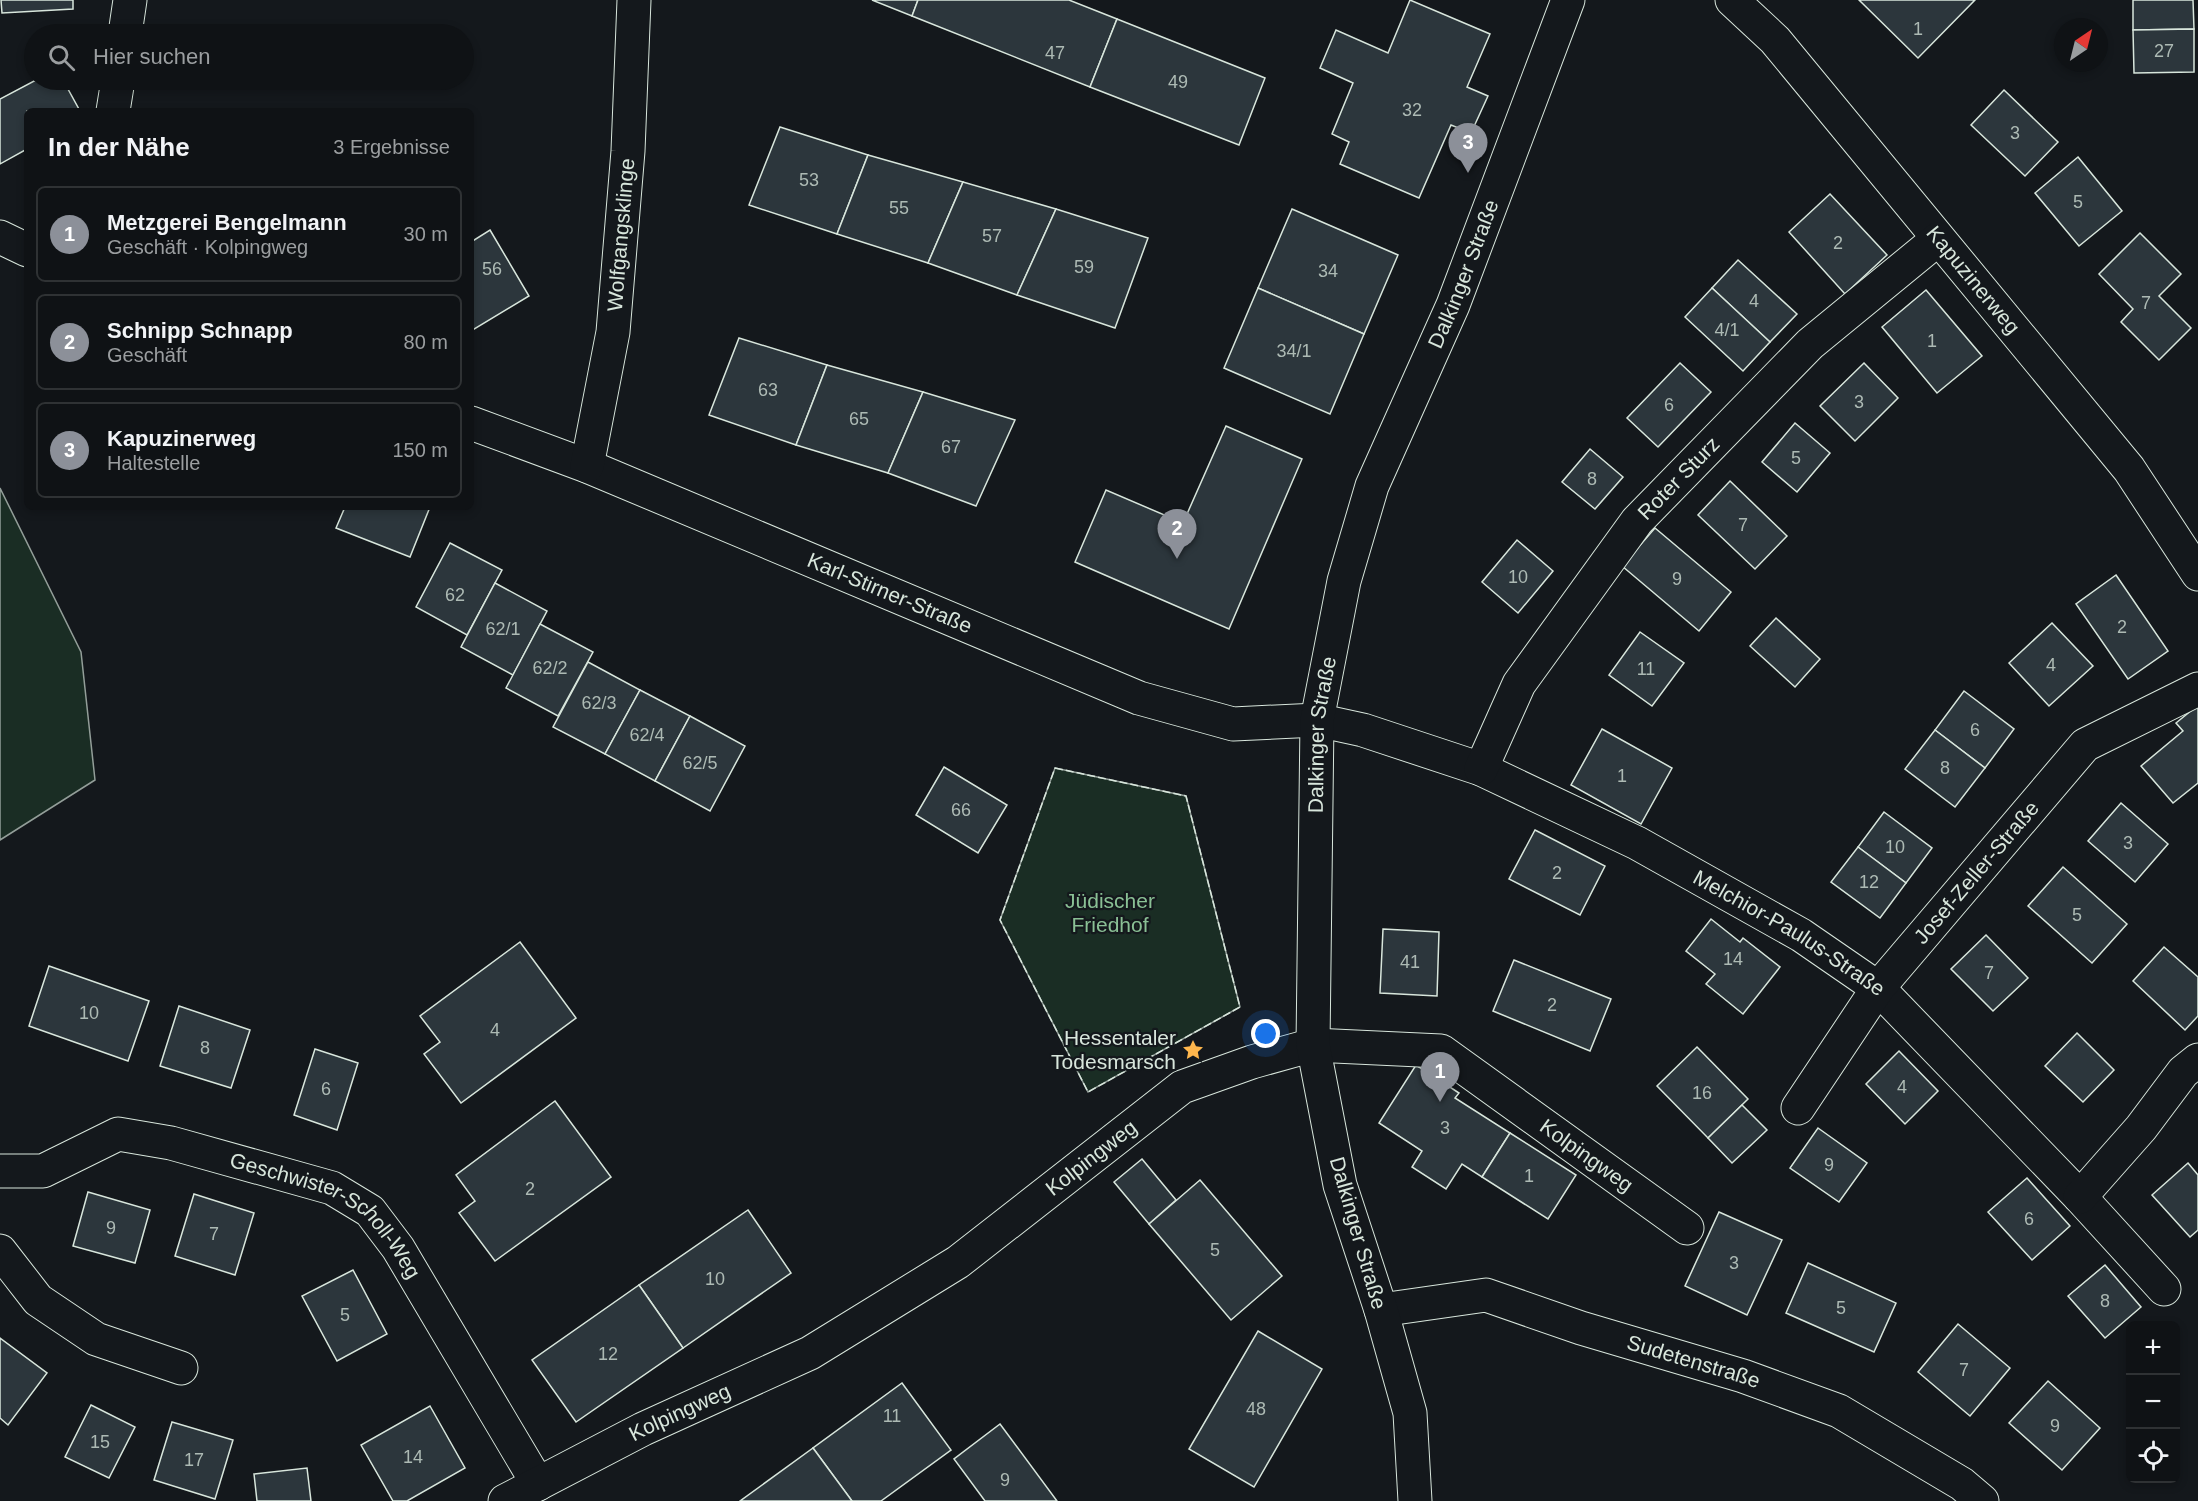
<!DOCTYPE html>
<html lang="de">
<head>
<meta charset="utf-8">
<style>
  body { margin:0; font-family:Helvetica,sans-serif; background:#181b1e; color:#f1f3f6 }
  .controls { position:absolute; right:18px; bottom:18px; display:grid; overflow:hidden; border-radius:9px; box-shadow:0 3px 9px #0003 }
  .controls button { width:54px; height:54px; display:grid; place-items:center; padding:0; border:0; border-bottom:2px solid #2f3234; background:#0f1215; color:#f1f3f6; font:30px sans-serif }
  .compass { position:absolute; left:2054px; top:18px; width:54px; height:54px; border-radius:50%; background:#0f1215; box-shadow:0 3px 9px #0003; rotate:35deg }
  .you { position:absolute; left:1266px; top:1034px; width:21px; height:21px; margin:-15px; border:4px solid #fff; border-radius:50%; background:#1a73e8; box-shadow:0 0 0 9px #1a73e833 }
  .badge { display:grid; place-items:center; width:39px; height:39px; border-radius:50%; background:#8c9099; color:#fff; font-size:20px; font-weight:700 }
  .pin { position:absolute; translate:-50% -50px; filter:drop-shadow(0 2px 3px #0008) }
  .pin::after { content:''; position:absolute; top:32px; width:21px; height:18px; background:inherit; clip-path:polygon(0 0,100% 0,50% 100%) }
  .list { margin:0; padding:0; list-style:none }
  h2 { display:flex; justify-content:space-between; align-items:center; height:78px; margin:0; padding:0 24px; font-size:26px }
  h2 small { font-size:20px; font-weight:400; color:#9b9ea0 }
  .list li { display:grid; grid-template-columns:39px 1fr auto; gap:18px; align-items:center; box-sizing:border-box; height:96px; margin:0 12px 12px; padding:0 12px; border:2px solid #2f3234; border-radius:9px }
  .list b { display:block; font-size:22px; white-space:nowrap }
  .list p { margin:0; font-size:20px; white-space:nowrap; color:#9b9ea0 }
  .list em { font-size:20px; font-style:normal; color:#9b9ea0 }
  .icon { flex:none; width:33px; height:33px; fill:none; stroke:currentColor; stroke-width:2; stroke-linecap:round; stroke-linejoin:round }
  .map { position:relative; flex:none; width:2198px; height:1501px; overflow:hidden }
  .search { position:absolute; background:#0f1215; box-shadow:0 3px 9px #0003; left:24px; top:24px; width:450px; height:66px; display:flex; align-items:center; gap:15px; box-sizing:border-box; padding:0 21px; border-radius:33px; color:#9b9ea0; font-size:22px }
  .panel { position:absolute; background:#0f1215; box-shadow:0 3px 9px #0003; left:24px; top:108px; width:450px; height:402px; border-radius:9px }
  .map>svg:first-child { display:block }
</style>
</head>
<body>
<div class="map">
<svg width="2198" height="1501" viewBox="0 0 2198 1501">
  <rect width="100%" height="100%" fill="#14181c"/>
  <g fill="#1a2d24" stroke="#939e99" stroke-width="1.5">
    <polygon points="0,488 81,652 95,780 0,840"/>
    <polygon points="1055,768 1186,796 1240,1007 1088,1092 1000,920"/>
  </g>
  <g fill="#2c363c" stroke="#d8e6dc" stroke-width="1.5">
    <polygon points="1,0 73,0 73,9 2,13"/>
    <polygon points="872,0 918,0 912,16"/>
    <polygon points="918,0 1069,0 1117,19 1090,87 912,16"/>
    <polygon points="1410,0 1490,34 1467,87 1488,96 1471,133 1451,125 1419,198 1340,164 1349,142 1332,134 1353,83 1320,68 1336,30 1388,53"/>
    <polygon points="1859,0 1975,0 1918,58"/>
    <polygon points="2133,0 2193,0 2194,29 2133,30"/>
    <polygon points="1117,19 1265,78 1239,145 1090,87"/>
    <polygon points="2194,29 2194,72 2134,73 2133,30"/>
    <polygon points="36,80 63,80 80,111 27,111 27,149 0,164 0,99"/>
    <polygon points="2004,90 2058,142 2025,176 1971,125"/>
    <polygon points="780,127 868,155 837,234 749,205"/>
    <polygon points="868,155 963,182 928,263 837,234"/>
    <polygon points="2078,157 2122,211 2079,246 2035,193"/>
    <polygon points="963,182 1056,209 1017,295 928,263"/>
    <polygon points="1830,194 1887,255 1845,294 1789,232"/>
    <polygon points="1056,209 1148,238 1115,328 1017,295"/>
    <polygon points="1292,209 1398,255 1364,334 1258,288"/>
    <polygon points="490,230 529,296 471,331 471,242"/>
    <polygon points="2140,233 2181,274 2159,296 2191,328 2159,360 2121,322 2133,309 2099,274"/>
    <polygon points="1738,260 1797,314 1770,342 1712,288"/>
    <polygon points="1258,288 1364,334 1330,414 1224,368"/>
    <polygon points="1712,288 1770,342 1743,371 1685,317"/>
    <polygon points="1926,290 1982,356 1937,393 1882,327"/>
    <polygon points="739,338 827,365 796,445 709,415"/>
    <polygon points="1680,363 1711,392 1658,447 1627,418"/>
    <polygon points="1864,363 1898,398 1855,441 1820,406"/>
    <polygon points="827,365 923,392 888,473 796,445"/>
    <polygon points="923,392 1015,420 976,506 888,473"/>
    <polygon points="1795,423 1830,453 1797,492 1762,462"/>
    <polygon points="1226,426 1302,459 1229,629 1075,562 1106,490 1183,523"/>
    <polygon points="1590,449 1623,477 1595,509 1562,482"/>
    <polygon points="1730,481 1787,536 1755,569 1698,515"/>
    <polygon points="345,507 430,507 410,557 336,528"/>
    <polygon points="1655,528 1731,592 1699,631 1622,566"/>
    <polygon points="1517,540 1553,571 1518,613 1482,582"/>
    <polygon points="450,543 502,570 467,635 416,607"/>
    <polygon points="2116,575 2168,651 2128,679 2076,604"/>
    <polygon points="495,583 547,611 513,675 461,647"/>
    <polygon points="1776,618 1820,659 1795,687 1750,646"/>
    <polygon points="2052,623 2093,666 2049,706 2009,663"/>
    <polygon points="540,624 593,652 558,716 506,688"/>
    <polygon points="1640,632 1684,663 1652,706 1609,675"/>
    <polygon points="588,662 640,690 605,754 553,727"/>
    <polygon points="640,690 690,716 655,781 605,754"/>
    <polygon points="1964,691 2014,729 1985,768 1935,730"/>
    <polygon points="2198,705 2198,783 2173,803 2141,766 2183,731 2176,723"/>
    <polygon points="690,716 745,746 710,811 655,781"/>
    <polygon points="1602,729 1672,768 1641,824 1571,785"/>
    <polygon points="1935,730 1985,768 1955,807 1905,769"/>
    <polygon points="944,767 1007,805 978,853 916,815"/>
    <polygon points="2121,803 2168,844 2135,882 2088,841"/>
    <polygon points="1884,812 1932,848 1906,883 1858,847"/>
    <polygon points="1535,830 1605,866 1580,915 1509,879"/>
    <polygon points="1858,847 1906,883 1880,918 1831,882"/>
    <polygon points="2063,867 2127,924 2092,963 2028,906"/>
    <polygon points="1711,919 1740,942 1743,938 1780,967 1743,1014 1706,984 1715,974 1686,951"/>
    <polygon points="1383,929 1439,932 1437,996 1380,993"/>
    <polygon points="1986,935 2028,978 1993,1011 1951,969"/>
    <polygon points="520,942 576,1018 461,1103 424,1054 440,1042 420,1016"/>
    <polygon points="2164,947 2198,977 2198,1016 2185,1030 2133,981"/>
    <polygon points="1514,960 1611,999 1590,1051 1493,1011"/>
    <polygon points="49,966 149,1001 128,1061 29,1026"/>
    <polygon points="179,1006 250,1030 231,1088 160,1066"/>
    <polygon points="2077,1033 2114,1070 2083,1102 2045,1066"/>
    <polygon points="1697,1047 1748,1099 1708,1138 1657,1086"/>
    <polygon points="315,1049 358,1063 337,1130 294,1115"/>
    <polygon points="1899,1051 1938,1091 1905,1124 1866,1084"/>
    <polygon points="1416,1065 1459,1093 1455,1098 1510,1133 1482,1177 1462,1164 1446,1189 1412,1167 1422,1151 1379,1123"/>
    <polygon points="555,1101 611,1177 495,1261 459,1213 475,1201 456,1175"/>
    <polygon points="1742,1105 1767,1130 1732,1163 1708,1138"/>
    <polygon points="1818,1128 1867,1163 1839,1202 1790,1168"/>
    <polygon points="1510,1133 1576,1175 1548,1219 1482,1177"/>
    <polygon points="1142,1159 1176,1200 1149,1224 1114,1182"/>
    <polygon points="2188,1163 2198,1175 2198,1230 2190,1237 2152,1195"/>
    <polygon points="2027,1178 2070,1226 2032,1260 1988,1212"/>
    <polygon points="1200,1180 1282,1276 1231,1320 1149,1224"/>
    <polygon points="88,1192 150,1210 135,1263 73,1246"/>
    <polygon points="194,1194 254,1213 235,1275 175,1256"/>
    <polygon points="748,1210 791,1273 683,1348 639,1285"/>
    <polygon points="1719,1212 1782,1240 1747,1315 1685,1286"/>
    <polygon points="1808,1263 1896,1303 1874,1352 1786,1313"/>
    <polygon points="2105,1265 2141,1307 2105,1338 2068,1296"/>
    <polygon points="353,1270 387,1334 337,1361 302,1296"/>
    <polygon points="639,1285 683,1348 576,1422 532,1360"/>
    <polygon points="1958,1324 2010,1368 1970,1416 1918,1372"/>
    <polygon points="1258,1331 1322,1369 1254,1487 1189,1449"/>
    <polygon points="0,1338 47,1373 8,1425 0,1418"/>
    <polygon points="2048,1381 2100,1428 2062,1470 2009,1423"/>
    <polygon points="902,1383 951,1450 881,1501 852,1501 813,1448"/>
    <polygon points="91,1405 135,1427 109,1478 65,1457"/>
    <polygon points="430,1406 465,1468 407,1501 393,1501 361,1445"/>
    <polygon points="172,1422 233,1440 215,1499 154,1480"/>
    <polygon points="1000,1424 1057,1501 985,1501 954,1459"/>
    <polygon points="813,1448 852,1501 740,1501"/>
    <polygon points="307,1468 311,1501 257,1501 254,1474"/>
  </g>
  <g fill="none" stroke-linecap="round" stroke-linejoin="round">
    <defs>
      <g id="minor">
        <path id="s1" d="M1732 0 1775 40 2129 469 2198 574"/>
        <polyline points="125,34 130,0"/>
        <polyline points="113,111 118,80"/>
        <polyline points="0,237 27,250"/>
        <path id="s2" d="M471 423 587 466 1139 698 1233 724 1317 720 1363 730 1481 769 1637 843 1801 935 1878 988 2080 1197 2164 1289"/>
        <path id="s3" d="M587 466 613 332 628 151 634 0"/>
        <path id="s4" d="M1481 769 1519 684 1637 521 1810 344 1938 239"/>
        <path id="s5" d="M1798 1108 1878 988 2085 745 2198 689"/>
        <path id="s6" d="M0 1171H43L118 1134 171 1143 332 1188 370 1211 398 1248 538 1484"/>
        <polyline points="2080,1197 2141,1128 2183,1072 2198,1060"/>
        <polyline points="0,1251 38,1300 96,1339 181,1368"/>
        <path id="s7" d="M1381 1310 1486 1295 1581 1328 1743 1376 1839 1411 1962 1484 1982 1501"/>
        <path id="s8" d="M505 1501 643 1429 810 1353 958 1262 1182 1087 1252 1062 1313 1045 1441 1051 1687 1228"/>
      </g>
      <g id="tertiary">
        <path id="s9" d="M1415 1501 1410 1413 1381 1310 1340 1185 1313 1045 1317 720 1344 581 1372 486 1453 305 1568 0"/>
      </g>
    </defs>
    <use href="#minor" stroke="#d8e6dc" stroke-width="35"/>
    <use href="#tertiary" stroke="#d8e6dc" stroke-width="35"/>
    <use href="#minor" stroke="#14181c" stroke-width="33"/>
    <use href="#tertiary" stroke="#14181c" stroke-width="33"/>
    <polygon stroke="#d8e6dc" stroke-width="1.5" stroke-dasharray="8 3" stroke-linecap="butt" points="1055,768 1186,796 1240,1007 1088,1092 1000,920"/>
  </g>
  <defs>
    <symbol id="sight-bare" viewBox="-9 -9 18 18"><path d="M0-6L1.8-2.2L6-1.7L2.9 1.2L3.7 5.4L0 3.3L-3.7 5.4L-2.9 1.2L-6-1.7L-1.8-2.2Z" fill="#ffb74d" stroke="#14181c" stroke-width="2.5" paint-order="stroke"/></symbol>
  </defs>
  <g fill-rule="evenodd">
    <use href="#sight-bare" x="1178" y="1035" width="30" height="30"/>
  </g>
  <g text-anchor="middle" stroke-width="4.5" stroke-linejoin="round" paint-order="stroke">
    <g font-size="18" fill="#adbab4">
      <text x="1918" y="35">1</text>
      <text x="2164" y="57">27</text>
      <text x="1055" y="59">47</text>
      <text x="1178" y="88">49</text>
      <text x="1412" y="116">32</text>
      <text x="2015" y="139">3</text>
      <text x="809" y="186">53</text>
      <text x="2078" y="208">5</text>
      <text x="899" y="214">55</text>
      <text x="992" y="242">57</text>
      <text x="1838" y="249">2</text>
      <text x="1084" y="273">59</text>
      <text x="492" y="275">56</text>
      <text x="1328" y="277">34</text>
      <text x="1754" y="307">4</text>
      <text x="2146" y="309">7</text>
      <text x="1727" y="336">4/1</text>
      <text x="1932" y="347">1</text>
      <text x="1294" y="357">34/1</text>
      <text x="768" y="396">63</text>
      <text x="1859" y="408">3</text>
      <text x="1669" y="411">6</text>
      <text x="859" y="425">65</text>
      <text x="951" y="453">67</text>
      <text x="1796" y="464">5</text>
      <text x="1592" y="485">8</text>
      <text x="1743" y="531">7</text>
      <text x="1518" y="583">10</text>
      <text x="1677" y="585">9</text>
      <text x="455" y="601">62</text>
      <text x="2122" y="633">2</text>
      <text x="503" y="635">62/1</text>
      <text x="2051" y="671">4</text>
      <text x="550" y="674">62/2</text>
      <text x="1646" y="675">11</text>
      <text x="599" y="709">62/3</text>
      <text x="1975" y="736">6</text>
      <text x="647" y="741">62/4</text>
      <text x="700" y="769">62/5</text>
      <text x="1945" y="774">8</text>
      <text x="1622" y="782">1</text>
      <text x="961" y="816">66</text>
      <text x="2128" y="849">3</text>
      <text x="1895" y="853">10</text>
      <text x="1557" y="879">2</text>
      <text x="1869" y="888">12</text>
      <text x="2077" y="921">5</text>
      <text x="1733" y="965">14</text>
      <text x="1410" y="968">41</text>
      <text x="1989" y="979">7</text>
      <text x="1552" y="1011">2</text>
      <text x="89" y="1019">10</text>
      <text x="495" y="1036">4</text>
      <text x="205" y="1054">8</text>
      <text x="1902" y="1093">4</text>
      <text x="326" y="1095">6</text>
      <text x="1702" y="1099">16</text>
      <text x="1445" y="1134">3</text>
      <text x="1829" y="1171">9</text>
      <text x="1529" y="1182">1</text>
      <text x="530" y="1195">2</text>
      <text x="2029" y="1225">6</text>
      <text x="111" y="1234">9</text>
      <text x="214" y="1240">7</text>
      <text x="1215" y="1256">5</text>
      <text x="1734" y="1269">3</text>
      <text x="715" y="1285">10</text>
      <text x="2105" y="1307">8</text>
      <text x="1841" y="1314">5</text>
      <text x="345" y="1321">5</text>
      <text x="608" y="1360">12</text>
      <text x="1964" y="1376">7</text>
      <text x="1256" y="1415">48</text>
      <text x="892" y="1422">11</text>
      <text x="2055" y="1432">9</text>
      <text x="100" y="1448">15</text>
      <text x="413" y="1463">14</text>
      <text x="194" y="1466">17</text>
      <text x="1005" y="1486">9</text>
    </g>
    <g font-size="21" fill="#d8e6dc" stroke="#14181c">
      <text dy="7" stroke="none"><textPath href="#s3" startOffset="234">Wolfgangsklinge</textPath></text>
      <text dy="7" stroke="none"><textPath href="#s9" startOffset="1266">Dalkinger Straße</textPath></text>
      <text dy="7" stroke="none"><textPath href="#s1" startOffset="370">Kapuzinerweg</textPath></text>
      <text dy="7" stroke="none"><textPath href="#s4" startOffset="354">Roter Sturz</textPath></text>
      <text dy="7" stroke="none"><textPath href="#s2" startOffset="452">Karl-Stirner-Straße</textPath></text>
      <text dy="7" stroke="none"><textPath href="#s9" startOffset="780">Dalkinger Straße</textPath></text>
      <text dy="7" stroke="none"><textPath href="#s5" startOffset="296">Josef-Zeller-Straße</textPath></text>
      <text dy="7" stroke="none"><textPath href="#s2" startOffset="1425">Melchior-Paulus-Straße</textPath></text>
      <text dy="7" stroke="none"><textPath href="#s8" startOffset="1242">Kolpingweg</textPath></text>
      <text dy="7" stroke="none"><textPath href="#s8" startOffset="682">Kolpingweg</textPath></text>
      <text dy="7" stroke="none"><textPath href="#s6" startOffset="357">Geschwister-Scholl-Weg</textPath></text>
      <text transform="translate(1358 1233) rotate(74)" y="7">Dalkinger Straße</text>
      <text dy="7" stroke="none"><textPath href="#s7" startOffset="324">Sudetenstraße</textPath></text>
      <text dy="7" stroke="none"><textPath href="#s8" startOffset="196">Kolpingweg</textPath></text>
    </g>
    <g font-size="21" fill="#8ac095" stroke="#14181c">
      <text x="1110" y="908">Jüdischer<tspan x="1110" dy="24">Friedhof</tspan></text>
    </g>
    <g font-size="21" fill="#d8e6dc" stroke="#14181c" text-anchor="end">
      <text x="1176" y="1045">Hessentaler<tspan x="1176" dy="24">Todesmarsch</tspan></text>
    </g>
  </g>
</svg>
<div class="controls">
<button>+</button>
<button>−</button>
<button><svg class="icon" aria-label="locate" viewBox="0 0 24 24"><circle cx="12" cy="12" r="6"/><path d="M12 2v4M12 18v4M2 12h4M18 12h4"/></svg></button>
</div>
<svg class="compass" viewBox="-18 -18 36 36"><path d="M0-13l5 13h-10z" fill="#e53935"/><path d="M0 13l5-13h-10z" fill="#9b9ea0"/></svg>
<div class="you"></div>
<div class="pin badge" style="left:1440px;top:1102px">1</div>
<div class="pin badge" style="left:1177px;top:559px">2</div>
<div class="pin badge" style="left:1468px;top:173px">3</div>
<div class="search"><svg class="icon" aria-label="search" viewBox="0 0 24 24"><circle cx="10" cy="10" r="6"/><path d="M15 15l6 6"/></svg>Hier suchen</div>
<section class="panel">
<h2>In der Nähe<small>3 Ergebnisse</small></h2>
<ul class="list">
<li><span class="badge">1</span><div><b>Metzgerei Bengelmann</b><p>Geschäft · Kolpingweg</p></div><em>30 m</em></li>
<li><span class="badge">2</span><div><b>Schnipp Schnapp</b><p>Geschäft</p></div><em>80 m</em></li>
<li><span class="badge">3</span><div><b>Kapuzinerweg</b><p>Haltestelle</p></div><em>150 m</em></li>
</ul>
</section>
</div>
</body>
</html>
